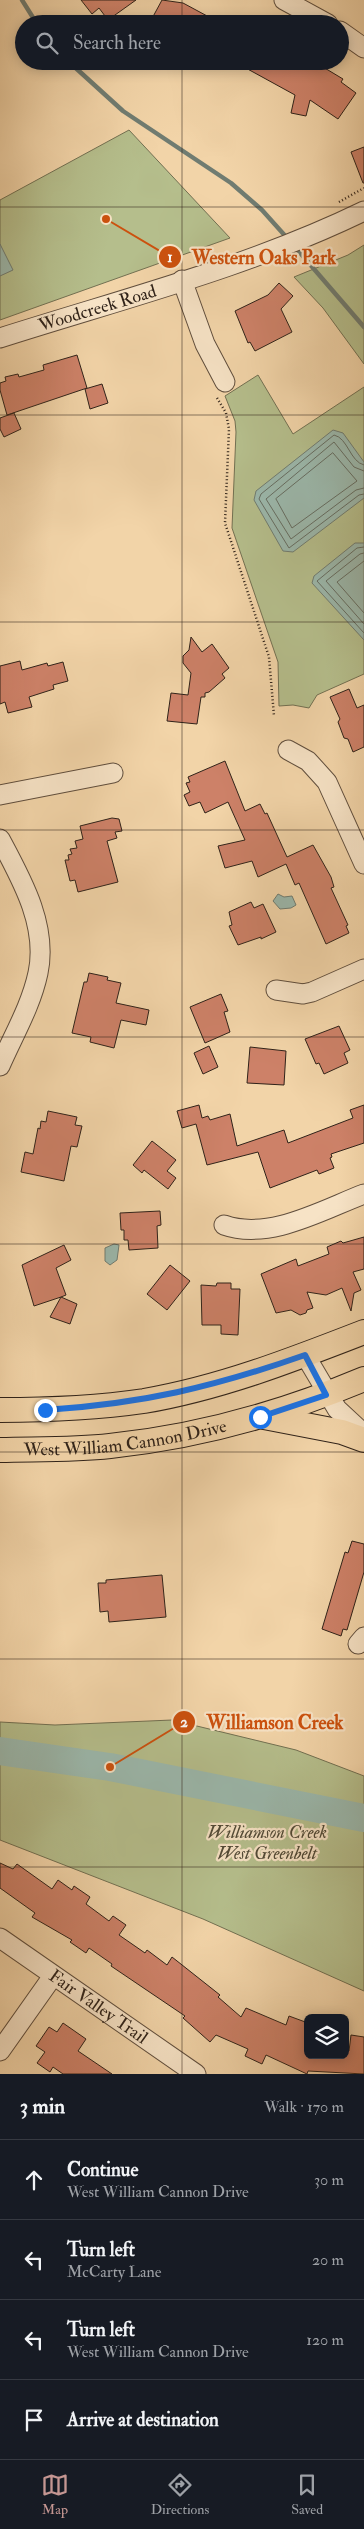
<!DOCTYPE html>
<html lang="en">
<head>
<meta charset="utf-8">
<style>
  body { margin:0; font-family:"IM FELL Double Pica",serif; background:#242831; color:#f1f3f6 }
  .controls { position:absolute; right:15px; bottom:15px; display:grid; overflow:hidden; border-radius:8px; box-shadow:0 2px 12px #0003 }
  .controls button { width:45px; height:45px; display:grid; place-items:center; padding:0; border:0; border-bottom:1px solid #363941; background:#171b24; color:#f1f3f6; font:25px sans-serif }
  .stop { position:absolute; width:15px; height:15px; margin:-11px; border:4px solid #1a73e8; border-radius:50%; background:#fff }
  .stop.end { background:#1a73e8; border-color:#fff; box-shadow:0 1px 5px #0008 }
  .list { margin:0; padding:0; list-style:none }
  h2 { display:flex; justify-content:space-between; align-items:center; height:65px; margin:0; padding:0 20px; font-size:21px }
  h2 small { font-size:16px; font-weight:400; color:#9ea1a6 }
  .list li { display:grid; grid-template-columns:32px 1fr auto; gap:15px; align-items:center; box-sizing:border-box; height:80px; padding:0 20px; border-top:1px solid #363941 }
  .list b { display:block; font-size:19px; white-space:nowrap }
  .list p { margin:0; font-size:16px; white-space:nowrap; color:#9ea1a6 }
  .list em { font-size:16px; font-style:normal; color:#9ea1a6 }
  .icon { flex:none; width:28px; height:28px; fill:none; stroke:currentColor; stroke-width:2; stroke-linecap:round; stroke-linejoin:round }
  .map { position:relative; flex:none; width:364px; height:2074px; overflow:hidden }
  .search { position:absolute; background:#171b24; box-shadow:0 2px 12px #0003; left:15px; right:15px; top:15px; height:55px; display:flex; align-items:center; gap:12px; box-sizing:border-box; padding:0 18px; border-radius:28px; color:#9ea1a6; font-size:19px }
  .sheet { height:385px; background:#171b24 }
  nav { display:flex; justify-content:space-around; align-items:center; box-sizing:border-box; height:70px; border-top:1px solid #363941; background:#171b24; font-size:14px; color:#9ea1a6 }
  nav a { display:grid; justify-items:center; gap:2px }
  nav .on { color:#c59692 }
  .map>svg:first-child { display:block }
</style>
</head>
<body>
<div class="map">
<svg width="364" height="2074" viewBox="0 0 364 2074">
  <rect width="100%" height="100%" fill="#f2d4a8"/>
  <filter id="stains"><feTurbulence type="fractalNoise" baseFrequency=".004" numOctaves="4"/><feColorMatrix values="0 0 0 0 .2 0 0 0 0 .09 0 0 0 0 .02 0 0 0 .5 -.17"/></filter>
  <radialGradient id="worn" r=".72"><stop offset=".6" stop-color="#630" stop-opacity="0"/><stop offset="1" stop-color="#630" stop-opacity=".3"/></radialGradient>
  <g fill="#b5be8c" stroke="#727052">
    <polygon points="129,130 230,238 0,320 0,200"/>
    <polygon points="364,245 364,364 323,308 294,277 348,255"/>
    <polygon points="258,375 293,434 364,387 364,674 317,695 309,708 293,705 279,706 278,662 232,528 236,432 235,421 225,396"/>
    <polygon points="172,1720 296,1750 364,1776 364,1991 203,1919 0,1840 0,1722 55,1725"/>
  </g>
  <g fill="#9bb8ac" stroke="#707c71">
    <polygon points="0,244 13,270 0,276"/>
    <polygon points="333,430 343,433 364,462 364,498 293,552 283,551 254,500 256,491"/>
    <polygon points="355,543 364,543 364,640 312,583 314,576"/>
    <polygon points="278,894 284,897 292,896 296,905 291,908 280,909 273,901"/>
    <polygon points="114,1244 119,1245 117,1260 110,1265 105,1261 105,1248"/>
  </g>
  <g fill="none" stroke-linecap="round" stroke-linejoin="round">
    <g stroke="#656d62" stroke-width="1">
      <polygon points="333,453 357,481 292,528 276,499"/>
      <path d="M364 465C350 462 348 438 334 435L261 494 259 499 289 548 359 495 364 494"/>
      <polyline points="364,471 354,467 334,442 266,499 291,539 356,490 364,488"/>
      <polyline points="364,547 357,548 317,581 364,633"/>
      <polyline points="364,553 360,554 326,581 364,624"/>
      <polyline points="364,561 337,582 364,613"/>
    </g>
    <g stroke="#707c71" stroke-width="4.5">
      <polyline points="22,0 37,24"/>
      <polyline points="68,61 123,111 231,183 262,210 288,239"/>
      <polyline points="295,247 364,327"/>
    </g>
    <polyline stroke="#9bb8ac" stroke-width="28" points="0,1751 110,1767 364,1818"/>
  </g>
  <g fill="#cd8168" stroke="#2f2219">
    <polygon points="81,0 136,0 108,20 99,8 92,14"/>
    <polygon points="162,0 183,3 222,24 149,24"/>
    <polygon points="233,61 313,61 343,79 341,82 356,93 338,119 310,100 306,116 291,113 295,95"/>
    <polygon points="364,147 364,183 363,183 351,152"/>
    <polygon points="279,283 293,296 281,309 292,332 255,351 250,342 248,343 235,311 268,295"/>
    <polygon points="77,355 87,388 7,415 0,390 0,383 6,381 5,377 18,374 19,377 44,370 43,365"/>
    <polygon points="102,384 108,403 90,409 85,389"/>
    <polygon points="14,413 21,429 4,437 0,429 0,418"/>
    <polygon points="191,637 202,652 212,644 229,668 222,674 225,678 209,692 205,693 205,697 201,697 197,724 167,721 171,693 188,695 191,673 183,663 183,656 189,650"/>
    <polygon points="20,661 22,670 47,663 48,666 63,662 68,681 53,685 54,689 29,697 32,707 8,713 5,702 0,704 0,666"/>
    <polygon points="349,689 357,708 364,705 364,747 353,752 348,739 344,738 338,722 340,719 330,697"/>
    <polygon points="225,761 245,811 260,804 265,814 267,813 287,857 313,845 331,877 334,887 331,888 348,925 346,926 349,933 326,944 299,883 295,885 286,864 258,877 252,861 225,868 218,846 245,840 228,802 205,813 200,802 189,806 184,795 190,792 186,783 190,782 188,777"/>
    <polygon points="112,818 119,819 122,831 115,832 117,838 107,841 118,882 78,892 75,880 70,881 65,860 69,860 68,855 72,854 70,849 77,848 75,841 83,839 80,826"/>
    <polygon points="251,902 254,908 263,904 276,932 261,939 261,937 238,945 229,926 232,925 229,912"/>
    <polygon points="89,973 108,977 107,980 121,983 116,1003 149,1010 146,1025 121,1020 114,1048 90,1042 91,1037 72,1033 84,982 87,982"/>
    <polygon points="221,994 228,1011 224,1012 230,1032 205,1043 190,1007"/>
    <polygon points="339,1026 350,1050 344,1053 348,1063 324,1074 319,1063 316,1064 305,1039"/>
    <polygon points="209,1046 218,1067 203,1074 194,1053"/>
    <polygon points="250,1047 286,1051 284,1085 247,1083"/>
    <polygon points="199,1105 202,1118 208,1116 210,1120 230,1114 237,1146 284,1130 288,1143 353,1118 350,1110 364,1105 364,1143 331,1154 332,1157 330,1158 334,1168 319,1174 317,1170 270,1188 258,1152 207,1165 196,1124 182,1128 177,1111"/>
    <polygon points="48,1111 77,1117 75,1125 82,1126 77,1147 71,1146 64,1181 21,1172 25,1152 33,1154 38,1128 40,1129 41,1121 46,1122"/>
    <polygon points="152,1141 176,1160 167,1171 176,1178 168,1189 144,1170 142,1173 133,1165"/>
    <polygon points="160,1211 161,1225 157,1226 158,1248 129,1250 128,1240 124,1240 124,1230 121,1230 120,1213"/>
    <polygon points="364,1237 364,1269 353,1272 361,1290 354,1293 351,1311 342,1288 326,1295 307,1292 313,1308 307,1310 306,1313 300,1315 291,1310 276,1313 261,1274 296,1259 298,1266 329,1254 327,1247 341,1241 343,1243"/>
    <polygon points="64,1245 71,1260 56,1268 66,1295 61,1297 77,1304 70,1324 50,1317 61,1297 34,1306 22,1265"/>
    <polygon points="170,1265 190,1281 167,1310 147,1294"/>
    <polygon points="217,1283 231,1283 231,1289 240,1289 238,1335 221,1334 221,1325 202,1325 201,1285 216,1286"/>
    <polygon points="352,1541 364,1544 364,1572 347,1630 343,1629 341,1636 322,1629 345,1552 348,1553"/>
    <polygon points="162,1575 166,1617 109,1622 108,1611 100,1612 98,1583 106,1583 106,1580"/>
    <polygon points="0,1863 13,1869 17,1864 52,1889 58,1880 72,1890 74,1886 90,1897 86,1904 109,1921 113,1916 126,1925 119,1935 145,1953 147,1950 167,1965 172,1957 220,1995 218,1997 241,2017 246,2008 286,2025 289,2016 308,2023 308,2055 345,2055 345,2050 349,2051 351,2035 364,2037 364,2074 308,2071 307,2074 266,2055 262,2064 245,2056 248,2049 216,2035 210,2042 183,2018 185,2016 111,1966 112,1964 89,1948 86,1953 70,1942 72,1940 32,1917 35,1913 0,1888"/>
    <polygon points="63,2023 86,2039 78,2051 112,2074 63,2074 53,2067 50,2072 37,2063 45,2052 36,2046 49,2027 57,2032"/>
  </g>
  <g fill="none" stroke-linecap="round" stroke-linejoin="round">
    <defs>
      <g id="minor">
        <polyline points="284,0 328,24"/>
        <polyline points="340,31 364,48"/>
        <polyline points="182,280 205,344 225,382"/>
        <path id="s1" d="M0 338C122 299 249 267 364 211"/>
        <polyline points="288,750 308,761 327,782 364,864"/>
        <polyline points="0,795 113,773"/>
        <path d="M0 839C22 880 48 926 38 973 31 1006 13 1036 0 1066"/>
        <polyline points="276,990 303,994 312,992 364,969"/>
        <path d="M224 1225C269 1241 322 1210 364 1194"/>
        <polyline points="305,1355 337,1409 364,1434"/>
        <polyline points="358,1644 364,1637"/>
        <path id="s2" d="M0 1938 196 2074"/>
        <polyline points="0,2051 53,1976"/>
      </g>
      <g id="major">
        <path d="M0 1410C48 1410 96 1408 144 1401 220 1388 292 1360 364 1332"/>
        <polyline points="264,1417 342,1432 364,1440"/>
        <path id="s3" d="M0 1450C37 1449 74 1450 110 1446 198 1437 283 1413 364 1379"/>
      </g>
    </defs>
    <use href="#minor" stroke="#604e3d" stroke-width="21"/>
    <use href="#major" stroke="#2f2219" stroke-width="26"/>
    <g stroke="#2f2219" stroke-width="2.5" stroke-dasharray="1 2.5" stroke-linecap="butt">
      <polyline points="339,202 364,188"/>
      <polyline points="217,398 226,413 229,429 225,523 269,657 274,716"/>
    </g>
    <use href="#minor" stroke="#f7e3c6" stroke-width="19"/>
    <use href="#major" stroke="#f2d4a8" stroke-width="24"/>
  </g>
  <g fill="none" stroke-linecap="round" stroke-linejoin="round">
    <path stroke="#1a73e8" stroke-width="6" d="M45 1410C141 1404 214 1387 305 1355L326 1395 260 1417"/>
  </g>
  <path fill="none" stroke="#2f2219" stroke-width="1" stroke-opacity="0.55" d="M182 0V24M182 61V2074M0 207H364M0 415H364M0 622H364M0 830H364M0 1037H364M0 1244H364M0 1452H364M0 1659H364M0 1867H364"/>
  <g text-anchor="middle" stroke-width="4.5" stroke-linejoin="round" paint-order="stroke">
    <g font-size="18" fill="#2f2219" stroke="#f7e3c6">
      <text dy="6" stroke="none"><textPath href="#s1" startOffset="102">Woodcreek Road</textPath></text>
      <text dy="6" stroke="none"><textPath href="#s3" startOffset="126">West William Cannon Drive</textPath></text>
      <text dy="6" stroke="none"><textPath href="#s2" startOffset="120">Fair Valley Trail</textPath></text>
    </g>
    <g font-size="18" font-style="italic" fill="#504936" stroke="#f7e3c6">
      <text x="267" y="1838">Williamson Creek<tspan x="267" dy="21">West Greenbelt</tspan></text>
    </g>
  </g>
  <path fill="none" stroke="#cc510e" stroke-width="2" d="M106 219L170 257M110 1767L184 1722"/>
  <g fill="#cc510e" stroke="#f7e3c6" stroke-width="2">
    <circle cx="106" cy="219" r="5"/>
    <circle cx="110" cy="1767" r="5"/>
    <circle cx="170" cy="257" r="12"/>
    <circle cx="184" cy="1722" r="12"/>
  </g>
  <g font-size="15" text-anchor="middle" font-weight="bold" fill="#fff">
    <text x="170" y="262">1</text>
    <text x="184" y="1727">2</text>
  </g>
  <g font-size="19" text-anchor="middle" font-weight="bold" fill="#cc510e" stroke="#f7e3c6" stroke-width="4.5" stroke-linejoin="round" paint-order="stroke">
    <text x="264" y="264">Western Oaks Park</text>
    <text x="275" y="1729">Williamson Creek</text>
  </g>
  <rect width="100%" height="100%" filter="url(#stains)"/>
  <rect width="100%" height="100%" fill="url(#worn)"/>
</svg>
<div class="controls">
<button><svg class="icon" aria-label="layers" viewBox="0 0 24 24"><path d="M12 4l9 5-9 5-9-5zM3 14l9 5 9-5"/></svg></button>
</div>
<div class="stop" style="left:260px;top:1417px"></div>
<div class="stop end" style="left:45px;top:1410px"></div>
<div class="search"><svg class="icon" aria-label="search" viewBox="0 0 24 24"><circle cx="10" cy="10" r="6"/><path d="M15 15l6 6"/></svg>Search here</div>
</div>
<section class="sheet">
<h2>3 min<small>Walk · 170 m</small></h2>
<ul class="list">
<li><svg class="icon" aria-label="ahead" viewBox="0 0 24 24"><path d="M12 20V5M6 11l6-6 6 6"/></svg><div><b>Continue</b><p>West William Cannon Drive</p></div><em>30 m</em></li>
<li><svg class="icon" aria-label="left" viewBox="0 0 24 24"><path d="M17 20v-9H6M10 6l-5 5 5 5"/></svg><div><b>Turn left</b><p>McCarty Lane</p></div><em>20 m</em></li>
<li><svg class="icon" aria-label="left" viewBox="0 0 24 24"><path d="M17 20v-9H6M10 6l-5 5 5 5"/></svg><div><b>Turn left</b><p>West William Cannon Drive</p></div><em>120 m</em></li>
<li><svg class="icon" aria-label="arrive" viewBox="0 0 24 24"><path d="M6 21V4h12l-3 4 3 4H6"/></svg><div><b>Arrive at destination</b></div></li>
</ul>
</section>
<nav>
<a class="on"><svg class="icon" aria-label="map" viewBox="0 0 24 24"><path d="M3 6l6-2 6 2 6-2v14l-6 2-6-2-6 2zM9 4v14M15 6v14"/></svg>Map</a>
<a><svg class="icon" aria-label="directions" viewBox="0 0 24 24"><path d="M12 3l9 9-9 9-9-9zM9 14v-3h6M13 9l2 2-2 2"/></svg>Directions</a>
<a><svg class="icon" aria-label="saved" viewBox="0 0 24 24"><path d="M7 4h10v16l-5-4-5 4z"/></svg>Saved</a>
</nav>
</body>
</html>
